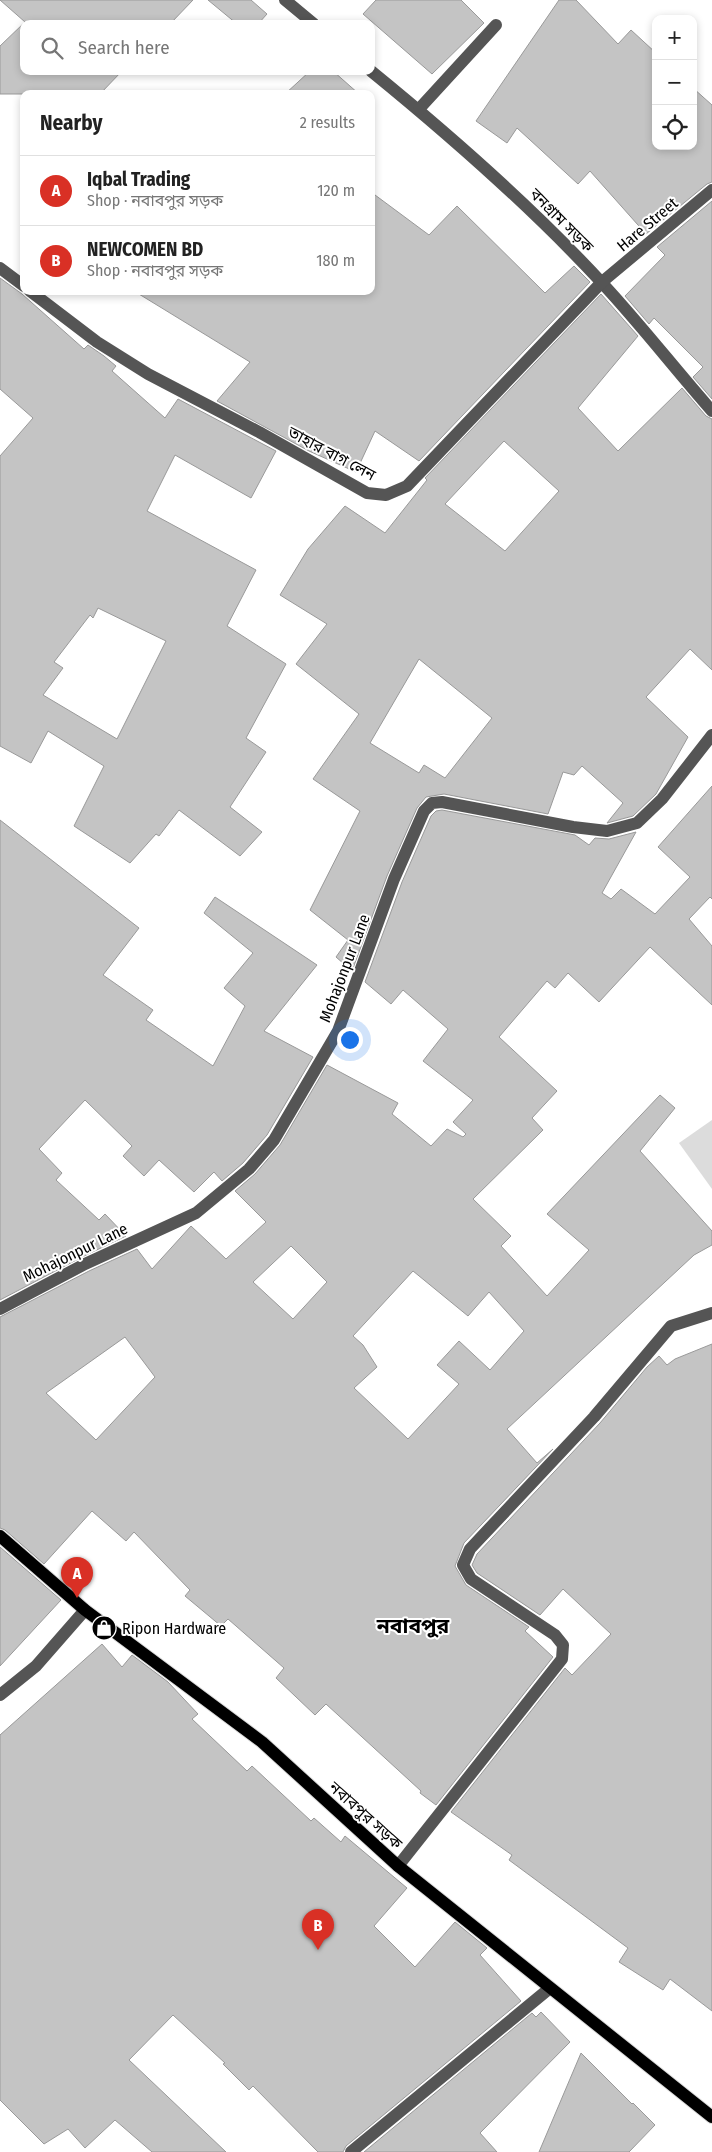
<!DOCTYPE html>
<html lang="en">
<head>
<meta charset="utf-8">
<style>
  body { margin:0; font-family:"Fira Sans Condensed","Noto Sans Bengali",sans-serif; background:#f6f6f6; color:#222 }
  .controls { position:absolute; right:15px; top:15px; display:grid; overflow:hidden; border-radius:10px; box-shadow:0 2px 8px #0003 }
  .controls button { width:45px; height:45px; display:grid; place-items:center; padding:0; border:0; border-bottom:1px solid #e0e0e0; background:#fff; color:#222; font:25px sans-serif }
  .you { position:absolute; left:349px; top:1039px; width:18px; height:18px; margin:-12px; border:4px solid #fff; border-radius:50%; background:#1a73e8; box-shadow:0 0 0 8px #1a73e833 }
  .badge { display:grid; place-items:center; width:32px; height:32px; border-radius:50%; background:#d93025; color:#fff; font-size:16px; font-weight:700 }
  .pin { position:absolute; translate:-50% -41px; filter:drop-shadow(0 1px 2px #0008) }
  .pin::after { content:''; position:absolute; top:26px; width:18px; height:15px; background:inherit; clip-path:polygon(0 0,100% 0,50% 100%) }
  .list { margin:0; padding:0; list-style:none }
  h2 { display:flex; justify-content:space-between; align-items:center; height:65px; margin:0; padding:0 20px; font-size:21px }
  h2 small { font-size:16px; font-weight:400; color:#767676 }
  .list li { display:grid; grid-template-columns:32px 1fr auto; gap:15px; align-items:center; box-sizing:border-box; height:70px; padding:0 20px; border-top:1px solid #e0e0e0 }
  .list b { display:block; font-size:19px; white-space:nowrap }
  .list p { margin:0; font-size:16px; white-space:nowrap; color:#767676 }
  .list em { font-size:16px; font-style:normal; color:#767676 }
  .icon { flex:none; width:28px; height:28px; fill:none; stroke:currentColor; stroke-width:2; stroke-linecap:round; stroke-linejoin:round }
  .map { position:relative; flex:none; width:712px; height:2152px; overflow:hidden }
  .search { position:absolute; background:#fff; box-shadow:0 2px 8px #0003; left:20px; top:20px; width:355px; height:55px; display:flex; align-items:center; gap:12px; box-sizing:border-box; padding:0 18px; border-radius:10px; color:#767676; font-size:19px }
  .panel { position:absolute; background:#fff; box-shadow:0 2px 8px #0003; left:20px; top:90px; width:355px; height:205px; border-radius:10px }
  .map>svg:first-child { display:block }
</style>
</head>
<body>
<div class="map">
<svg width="712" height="2152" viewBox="0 0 712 2152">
  <rect width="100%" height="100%" fill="#fff"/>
  <polygon fill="#dcdcdc" points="712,1120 712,1189 679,1143"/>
  <g fill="#c4c4c4" stroke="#999" fill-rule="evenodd">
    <polygon points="0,0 193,0 170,24 24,24 24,71 122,71 100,94 0,94 0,46 25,22"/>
    <polygon points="208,0 251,0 267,14 258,24 237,24"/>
    <polygon points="376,0 461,0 484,23 432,74 363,14"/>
    <polygon points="559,0 576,0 618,44 631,30 656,53 656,146 693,146 693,88 712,105 712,182 707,184 646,234 590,171 578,184 517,128 507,143 476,121"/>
    <polygon points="310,71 333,71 359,94 285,94"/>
    <polygon points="371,192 429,235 457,206 545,293 574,266 590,282 419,461 375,431 356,472 309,451 217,401 250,362 134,291 371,291"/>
    <polygon points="712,201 712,399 693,377 703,367 654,318 649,324 625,296 665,255 657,247"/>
    <path d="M0 278 22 294 84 349 88 345 104 356 116 366 112 371 165 418 178 399 276 451 251 498 175 455 147 511 256 570 227 626 286 664 246 738 266 752 230 807 262 832 240 856 179 810 159 836 156 834 130 863 74 826 104 766 48 731 31 763 0 746V456L33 418 0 389ZM98 608 166 641 117 739 43 695 63 668 54 662 90 615 93 618Z"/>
    <path d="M601 294 638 336 578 408 618 451 682 388 706 416 712 419V670L690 649 646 697 688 737 656 794 633 816 607 823 623 803 582 766 574 775 563 772 548 814 444 794 426 797 417 808 387 876 352 971 336 957 348 940 310 910 360 811 313 779 359 714 296 664 327 624 280 595 308 549 345 506 385 533 427 480 425 478ZM504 441 559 491 505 551 445 504ZM419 659 492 718 445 778 424 765 419 773 370 743Z"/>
    <path d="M712 786V899L710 897 689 919 712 946V1005L650 947 599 1002 568 973 555 988 547 981 499 1037 557 1091 532 1118 543 1130 473 1199 511 1236 501 1246 547 1296 589 1250 547 1214 660 1095 675 1108 640 1151 712 1231V1245L694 1255 507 1429 537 1463 553 1449 464 1543 455 1566 466 1585 529 1627 525 1631 553 1657 436 1805 420 1793 421 1791 326 1704 315 1715 276 1678 284 1668 228 1619 221 1626 185 1596 190 1590 134 1532 126 1541 92 1511 44 1564 5 1530 0 1528V1317L89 1271 137 1249 152 1269 191 1226 226 1259 266 1222 235 1191 255 1174 280 1145 327 1065 398 1103 392 1114 431 1146 447 1129 463 1137 466 1134 453 1122 473 1100 423 1061 448 1029 403 990 391 1004 365 982 402 882 431 816 436 811 442 810 575 835 589 845 595 838 609 839 636 832 602 893 611 899 621 889 655 914 690 877 658 847ZM291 1246 327 1282 293 1319 253 1282ZM413 1271 468 1316 489 1292 524 1331 490 1370 459 1341 437 1365 459 1384 408 1439 354 1388 377 1367 363 1345 353 1336ZM125 1337 155 1377 96 1440 46 1393Z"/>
    <polygon points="0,820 139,928 103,975 153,1010 146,1020 213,1066 245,1006 224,988 253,953 204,913 215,897 317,965 264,1031 313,1057 267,1135 243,1163 222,1181 214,1172 194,1192 159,1160 144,1176 123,1156 132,1146 85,1100 39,1149 62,1173 56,1180 99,1220 105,1214 126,1236 82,1257 0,1300"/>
    <polygon points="712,1344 712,2011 670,1979 663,1990 619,1962 628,1948 509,1860 512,1855 451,1812 565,1668 572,1675 611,1634 563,1589 540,1615 477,1573 472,1565 477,1554 600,1423 647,1367 659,1356 667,1365 675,1359"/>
    <polygon points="0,1547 61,1600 0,1666"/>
    <polygon points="102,1644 122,1667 132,1655 168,1682 198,1714 192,1719 247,1771 252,1766 311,1821 314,1818 341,1842 345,1836 407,1888 374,1926 415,1967 455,1922 487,1948 480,1955 521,2001 346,2146 343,2152 318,2152 253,2086 249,2090 223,2064 225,2063 173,2015 129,2060 226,2152 152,2152 115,2120 85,2148 68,2129 44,2144 0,2100 0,1735"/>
    <polygon points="541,2012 570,2042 480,2133 497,2152 364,2152 532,2013 536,2017"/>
    <polygon points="581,2053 632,2104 633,2103 655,2125 629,2152 539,2152"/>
  </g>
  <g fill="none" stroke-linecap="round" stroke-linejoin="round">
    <defs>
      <polyline id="major" points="0,1536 85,1610 262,1742 398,1866 712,2117"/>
    </defs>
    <use href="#major" stroke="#dbdbdb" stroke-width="14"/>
    <g stroke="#555" stroke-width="12">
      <polyline points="285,0 314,24"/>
      <path d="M371 71C452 137 532 207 603 284 641 325 675 369 712 411"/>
      <polyline points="419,109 496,25"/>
      <polyline points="0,268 24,286"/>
      <polyline points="30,291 97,342 148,374 259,432 367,493 386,495 407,486 602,282 712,190"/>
      <polyline points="0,1309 85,1264 196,1213 249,1169 274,1140 338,1031 394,879 424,811 432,803 442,802 573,827 607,831 637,823 662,799 712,735"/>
      <polyline points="0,1695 36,1666 85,1610"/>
      <polyline points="398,1866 562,1659 563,1645 555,1635 471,1579 463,1565 470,1549 594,1417 671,1326 712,1313"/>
      <polyline points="351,2152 550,1988"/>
    </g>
    <use href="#major" stroke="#000" stroke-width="12"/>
  </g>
  <defs>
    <symbol id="shop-disc" viewBox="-11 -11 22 22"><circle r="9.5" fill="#000" stroke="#fff"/><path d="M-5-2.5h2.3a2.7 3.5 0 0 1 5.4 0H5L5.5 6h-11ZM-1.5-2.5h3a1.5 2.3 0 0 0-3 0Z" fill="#fff"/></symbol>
  </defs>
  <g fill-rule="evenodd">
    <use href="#shop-disc" x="90" y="1614" width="28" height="28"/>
  </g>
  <g text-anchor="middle" stroke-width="4" stroke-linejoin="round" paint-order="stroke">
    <g font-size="16" fill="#000" stroke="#fff">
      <text transform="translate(562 220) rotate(45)" y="6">বনগ্রাম সড়ক</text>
      <text transform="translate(647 224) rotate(-40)" y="6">Hare Street</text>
      <text transform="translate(332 453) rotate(28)" y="6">তাহার বাগ লেন</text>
      <text transform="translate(344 968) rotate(-69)" y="6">Mohajonpur Lane</text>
      <text transform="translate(75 1252) rotate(-26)" y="6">Mohajonpur Lane</text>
      <text transform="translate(366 1815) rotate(42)" y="6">নবাবপুর সড়ক</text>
    </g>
    <g font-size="16" fill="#000" stroke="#fff" text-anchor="start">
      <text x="122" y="1634">Ripon Hardware</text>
    </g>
    <g font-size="21" font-weight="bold" fill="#000" stroke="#fff">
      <text x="413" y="1633">নবাবপুর</text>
    </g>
  </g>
</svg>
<div class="controls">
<button>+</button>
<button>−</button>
<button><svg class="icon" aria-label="locate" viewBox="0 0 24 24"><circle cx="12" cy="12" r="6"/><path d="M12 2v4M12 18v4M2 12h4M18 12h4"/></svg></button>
</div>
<div class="you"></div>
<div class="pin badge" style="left:77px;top:1598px">A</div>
<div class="pin badge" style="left:318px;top:1950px">B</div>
<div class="search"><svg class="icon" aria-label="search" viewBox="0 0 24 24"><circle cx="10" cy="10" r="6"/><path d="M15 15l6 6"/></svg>Search here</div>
<section class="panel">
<h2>Nearby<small>2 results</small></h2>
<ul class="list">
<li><span class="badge">A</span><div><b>Iqbal Trading</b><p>Shop · নবাবপুর সড়ক</p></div><em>120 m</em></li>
<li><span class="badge">B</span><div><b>NEWCOMEN BD</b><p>Shop · নবাবপুর সড়ক</p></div><em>180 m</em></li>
</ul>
</section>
</div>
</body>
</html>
